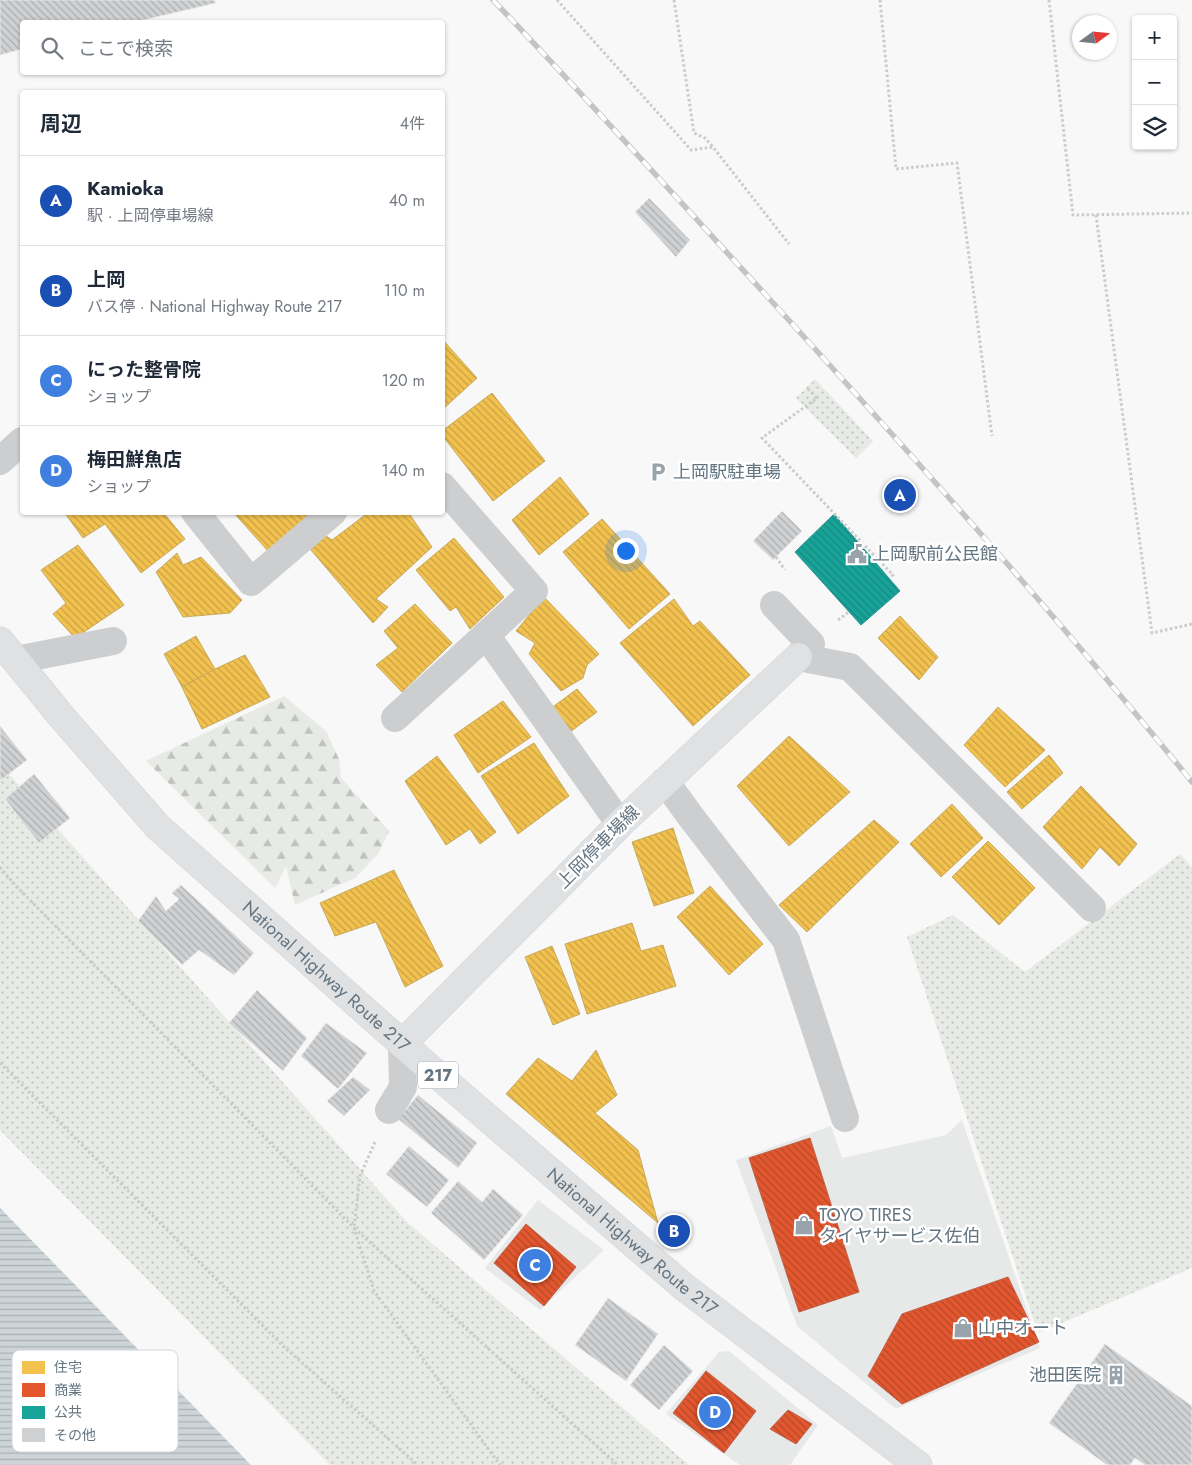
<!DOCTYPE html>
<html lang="ja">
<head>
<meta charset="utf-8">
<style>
  body { margin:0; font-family:Jost,"Noto Sans JP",sans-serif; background:#f2f2f3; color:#1f2937 }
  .controls { position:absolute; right:15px; top:15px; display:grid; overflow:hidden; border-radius:5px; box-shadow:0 1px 4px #0004 }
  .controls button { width:45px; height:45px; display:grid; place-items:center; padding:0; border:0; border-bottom:1px solid #e0e1e3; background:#fff; color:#1f2937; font:25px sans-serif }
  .compass { position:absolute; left:1072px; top:15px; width:45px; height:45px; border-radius:50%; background:#fff; box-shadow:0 1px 4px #0004; rotate:75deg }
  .you { position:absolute; left:625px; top:550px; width:18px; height:18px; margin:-12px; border:4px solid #fff; border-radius:50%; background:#1a73e8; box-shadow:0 0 0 8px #1a73e833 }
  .badge { display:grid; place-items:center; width:32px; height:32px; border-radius:50%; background:#55606b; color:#fff; font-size:16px; font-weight:700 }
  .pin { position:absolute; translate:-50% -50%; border:2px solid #fff; box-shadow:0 1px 5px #0006 }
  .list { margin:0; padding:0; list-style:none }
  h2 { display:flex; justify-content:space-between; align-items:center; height:65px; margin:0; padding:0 20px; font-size:21px }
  h2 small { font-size:16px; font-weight:400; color:#747a83 }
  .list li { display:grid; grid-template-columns:32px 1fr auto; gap:15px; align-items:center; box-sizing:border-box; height:90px; padding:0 20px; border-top:1px solid #e0e1e3 }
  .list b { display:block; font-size:19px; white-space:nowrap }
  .list p { margin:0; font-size:16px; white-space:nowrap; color:#747a83 }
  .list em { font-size:16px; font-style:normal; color:#747a83 }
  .icon { flex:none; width:28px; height:28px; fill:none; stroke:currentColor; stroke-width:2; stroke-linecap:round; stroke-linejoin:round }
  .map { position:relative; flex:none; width:1192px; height:1465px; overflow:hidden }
  .search { position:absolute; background:#fff; box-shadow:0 1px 4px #0004; left:20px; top:20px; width:425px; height:55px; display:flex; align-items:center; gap:12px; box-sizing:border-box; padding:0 18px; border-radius:5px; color:#747a83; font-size:19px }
  .panel { position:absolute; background:#fff; box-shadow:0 1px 4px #0004; left:20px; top:90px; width:425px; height:425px; border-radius:5px }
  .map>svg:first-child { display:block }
</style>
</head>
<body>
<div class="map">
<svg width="1192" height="1465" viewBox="0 0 1192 1465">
  <defs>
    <pattern id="grass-dots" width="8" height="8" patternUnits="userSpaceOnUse" patternTransform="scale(1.25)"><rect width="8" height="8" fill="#e7eae5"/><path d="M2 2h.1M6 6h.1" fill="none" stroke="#bfc2bf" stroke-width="1.8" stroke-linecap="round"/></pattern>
    <pattern id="forest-firs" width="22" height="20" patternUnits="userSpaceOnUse" patternTransform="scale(1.25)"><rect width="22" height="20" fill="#e7eae5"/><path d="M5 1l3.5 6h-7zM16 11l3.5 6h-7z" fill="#bfc2bf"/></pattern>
    <pattern id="water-rules" width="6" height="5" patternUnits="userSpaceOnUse" patternTransform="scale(1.25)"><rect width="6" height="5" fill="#cdd5d8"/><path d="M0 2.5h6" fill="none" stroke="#aab1b5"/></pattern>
    <pattern id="homes-back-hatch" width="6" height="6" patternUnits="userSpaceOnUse" patternTransform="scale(1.25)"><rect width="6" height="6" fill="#f2c14e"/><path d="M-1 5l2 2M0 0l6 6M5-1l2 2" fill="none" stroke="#c8a146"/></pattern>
    <pattern id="shops-back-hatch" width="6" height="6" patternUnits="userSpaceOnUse" patternTransform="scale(1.25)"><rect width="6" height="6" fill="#e4572e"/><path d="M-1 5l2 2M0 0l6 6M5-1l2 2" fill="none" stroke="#b24a2c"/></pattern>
    <pattern id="public-back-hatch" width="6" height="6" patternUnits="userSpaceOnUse" patternTransform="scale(1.25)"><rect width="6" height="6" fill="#17a398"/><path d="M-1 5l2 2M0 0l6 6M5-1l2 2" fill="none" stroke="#188981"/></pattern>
    <pattern id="building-back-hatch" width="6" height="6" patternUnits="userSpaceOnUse" patternTransform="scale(1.25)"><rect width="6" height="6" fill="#cfd1d2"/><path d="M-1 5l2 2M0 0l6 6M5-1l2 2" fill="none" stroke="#acaeb0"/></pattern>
  </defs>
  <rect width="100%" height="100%" fill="#f8f8f8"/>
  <g fill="#e7e8e8">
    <polygon points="962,1120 1040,1348 896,1409 797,1326 736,1160 831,1126 842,1158 946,1135"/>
    <polygon points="538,1200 604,1250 540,1310 485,1268"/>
    <polygon points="729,1351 818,1425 790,1465 740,1465 666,1414 719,1352"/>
  </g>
  <g fill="url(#grass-dots)">
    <polygon points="815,379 873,441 856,458 796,398"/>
    <polygon points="0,764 407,1222 689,1465 330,1465 0,1130"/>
    <polygon points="1180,854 1192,867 1192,1268 1038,1333 907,937 953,915 1025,972"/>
  </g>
  <polygon fill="url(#forest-firs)" points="284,696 326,731 339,759 341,778 389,831 378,854 355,878 295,905 286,866 275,888 146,761"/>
  <polygon fill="url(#water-rules)" points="0,1208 251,1465 0,1465"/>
  <g fill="url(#homes-back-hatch)" stroke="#c7aa5e">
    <polygon points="442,339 477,378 442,410"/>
    <polygon points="492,393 545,461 493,501 442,435 442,431"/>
    <polygon points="560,477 589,514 539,555 512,520"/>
    <polygon points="64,512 163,512 185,539 141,573 105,524 83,538"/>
    <polygon points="233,512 311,512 268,551"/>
    <polygon points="369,512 408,512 432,547 376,599 388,607 373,623 311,550 326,536 332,540"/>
    <polygon points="602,519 670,594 629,629 563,552"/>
    <polygon points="454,538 504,597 470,629 456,607 450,611 416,570"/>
    <polygon points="78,545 124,605 75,638 53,614 66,603 41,570"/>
    <polygon points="177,553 183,565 201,557 242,600 230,613 183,617 156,572"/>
    <polygon points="544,597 599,654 587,665 583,678 561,691 529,654 535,643 516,631"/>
    <polygon points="674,599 693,626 700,621 750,675 693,726 620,643"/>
    <polygon points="415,604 452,643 402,692 376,665 398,648 384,631"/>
    <polygon points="900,616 938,657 919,680 878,638"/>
    <polygon points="196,636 215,669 182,687 164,654"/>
    <polygon points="245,655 270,697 202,729 182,687 215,669"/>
    <polygon points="577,689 597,712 570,732 550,709"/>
    <polygon points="503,701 531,737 478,773 454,735"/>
    <polygon points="998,707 1045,750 1005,787 964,745"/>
    <polygon points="789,736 850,792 789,846 737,786"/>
    <polygon points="534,743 569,796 518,834 481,776"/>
    <polygon points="1049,755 1063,773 1022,809 1007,792"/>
    <polygon points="437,756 496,832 480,844 470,829 446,845 405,781"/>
    <polygon points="1081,786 1137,844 1119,866 1100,847 1082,869 1043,827"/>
    <polygon points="952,804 983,838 941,877 910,844"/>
    <polygon points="874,820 899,842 807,932 779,905"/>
    <polygon points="673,828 694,893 654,906 632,842"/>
    <polygon points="988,841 1035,888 999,925 952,877"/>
    <polygon points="394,870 443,966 405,987 376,922 335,936 320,903"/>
    <polygon points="710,886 763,944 729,975 677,917"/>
    <polygon points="632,923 641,951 663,945 676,986 587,1014 565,944"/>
    <polygon points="552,946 580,1014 553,1025 525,957"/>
    <polygon points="596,1050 617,1095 595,1113 638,1150 658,1223 506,1094 538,1058 572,1081"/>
  </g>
  <g fill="url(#shops-back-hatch)" stroke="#be6047">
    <polygon points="810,1138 859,1292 799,1312 749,1158"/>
    <polygon points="526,1224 576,1267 544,1306 494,1263"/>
    <polygon points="1008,1277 1039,1342 902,1404 868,1376 902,1314"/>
    <polygon points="706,1371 756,1411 724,1453 673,1413"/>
    <polygon points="788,1410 812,1424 796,1444 770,1429"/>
  </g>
  <polygon fill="url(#public-back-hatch)" stroke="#2e9591" points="834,514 900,591 861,625 795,552"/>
  <g fill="url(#building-back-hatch)" stroke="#e8e8e8">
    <polygon points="0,0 214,0 216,3 135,22 22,22 22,49 0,55"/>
    <polygon points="649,198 690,240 676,257 635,212"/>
    <polygon points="782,511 802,531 773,560 753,541"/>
    <polygon points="0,726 27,760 1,780 0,778"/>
    <polygon points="34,774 70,818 39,843 5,799"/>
    <polygon points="181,885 254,953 234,975 199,950 182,965 138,921 156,896 166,911 179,899 172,893"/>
    <polygon points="257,990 307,1038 283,1071 229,1023"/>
    <polygon points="326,1023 367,1053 338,1089 301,1056"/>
    <polygon points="353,1077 370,1090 344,1116 327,1101"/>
    <polygon points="418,1095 477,1143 458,1168 398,1119"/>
    <polygon points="409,1146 449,1180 427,1207 386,1174"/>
    <polygon points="458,1181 482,1202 493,1189 523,1215 484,1260 431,1213"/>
    <polygon points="608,1298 658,1334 626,1381 575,1345"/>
    <polygon points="1105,1344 1192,1406 1192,1465 1145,1465 1135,1458 1130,1465 1107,1465 1049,1423"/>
    <polygon points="664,1345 693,1371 659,1410 630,1385"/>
  </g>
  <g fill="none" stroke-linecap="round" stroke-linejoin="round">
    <defs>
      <polyline id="major" points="402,1044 620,824 798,657"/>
      <g id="highway">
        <path id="s1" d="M0 641 61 716 158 827 425 1064 684 1287 918 1465"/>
      </g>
    </defs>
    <use href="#major" stroke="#d4d5d6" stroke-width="29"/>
    <use href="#highway" stroke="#d4d5d5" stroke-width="29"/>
    <g stroke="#cacbcc" stroke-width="3" stroke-dasharray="2.5 2.5" stroke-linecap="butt">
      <polyline points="557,0 691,150 713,147 789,244"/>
      <polyline points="674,0 694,133 705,138 713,147"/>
      <polyline points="880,0 896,169 957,163 992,436"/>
      <polyline points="1049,0 1073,215 1192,213"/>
      <polyline points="1096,215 1152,633 1192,624"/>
      <polyline points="808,389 817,398 762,438 893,575 889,577"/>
      <polyline points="776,557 785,570"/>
      <polyline points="838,620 850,611"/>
      <polyline points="0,867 15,885 354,1228 374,1291 500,1465"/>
      <polyline points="0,1063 283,1346 418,1465"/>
      <polyline points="375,1142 360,1176 354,1228 618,1465"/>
    </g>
    <g stroke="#cdcecf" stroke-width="28">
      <polyline points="0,461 22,441"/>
      <polyline points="195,512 251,582 333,512"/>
      <polyline points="774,605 811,644 798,657 850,667 1092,908"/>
      <polyline points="486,635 620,824"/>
      <polyline points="16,660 113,641"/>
      <polyline points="395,718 534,591 442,486"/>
      <polyline points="665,781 691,817 786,940 845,1118"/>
      <polyline points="389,1110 403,1087 402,1044"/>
    </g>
    <use href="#major" stroke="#e0e1e2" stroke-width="28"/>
    <use href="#highway" stroke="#e0e1e2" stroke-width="28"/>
    <defs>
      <path id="rail" d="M493 0C585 97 675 196 765 294 911 454 1055 614 1192 782"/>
    </defs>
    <use href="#rail" stroke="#c2c4c5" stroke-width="5.5"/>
    <use href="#rail" stroke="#fff" stroke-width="4" stroke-dasharray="11" stroke-linecap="butt"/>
  </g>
  <defs>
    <symbol id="parking-bare" viewBox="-9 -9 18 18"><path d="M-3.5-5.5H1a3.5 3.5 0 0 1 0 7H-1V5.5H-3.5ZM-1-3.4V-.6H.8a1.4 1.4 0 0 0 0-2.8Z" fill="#98a3ab" stroke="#fff" stroke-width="2.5" paint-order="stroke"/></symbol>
    <symbol id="civic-bare" viewBox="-9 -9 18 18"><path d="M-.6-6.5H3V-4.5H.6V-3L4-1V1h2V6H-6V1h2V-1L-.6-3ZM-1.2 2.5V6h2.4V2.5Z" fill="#98a3ab" stroke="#fff" stroke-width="2.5" paint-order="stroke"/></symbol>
    <symbol id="shop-bare" viewBox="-9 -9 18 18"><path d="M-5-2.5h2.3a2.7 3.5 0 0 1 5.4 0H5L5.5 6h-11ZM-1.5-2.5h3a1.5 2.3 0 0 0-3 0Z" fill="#98a3ab" stroke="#fff" stroke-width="2.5" paint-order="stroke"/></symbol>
    <symbol id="building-bare" viewBox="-9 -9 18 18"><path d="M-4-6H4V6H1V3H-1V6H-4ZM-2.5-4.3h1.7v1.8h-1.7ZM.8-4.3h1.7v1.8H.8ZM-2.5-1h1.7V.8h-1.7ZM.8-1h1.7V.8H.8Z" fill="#98a3ab" stroke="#fff" stroke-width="2.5" paint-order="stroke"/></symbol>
  </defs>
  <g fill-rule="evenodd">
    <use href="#parking-bare" x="644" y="458" width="28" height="28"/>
    <use href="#civic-bare" x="843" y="540" width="28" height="28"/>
    <use href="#shop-bare" x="790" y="1211" width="28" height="28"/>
    <use href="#shop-bare" x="949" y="1314" width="28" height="28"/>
    <use href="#building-bare" x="1102" y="1361" width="28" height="28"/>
  </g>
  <g text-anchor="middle" stroke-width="5" stroke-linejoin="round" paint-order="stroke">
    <rect fill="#fff" stroke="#929ea8" stroke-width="1" x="418" y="1061.5" width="40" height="27" rx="4"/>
    <g font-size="16" font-weight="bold" fill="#647582">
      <text x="438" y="1081">217</text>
    </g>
    <g font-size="18" fill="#647582" stroke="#fff" text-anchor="start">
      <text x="673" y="478">上岡駅駐車場</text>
      <text x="872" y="560">上岡駅前公民館</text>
      <text x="819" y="1221">TOYO TIRES<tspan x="819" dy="21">タイヤサービス佐伯</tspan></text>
      <text x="978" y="1334">山中オート</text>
      <text x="1101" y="1381" text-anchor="end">池田医院</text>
    </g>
    <g font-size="18" fill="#647582" stroke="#fff">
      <text transform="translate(598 847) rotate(-45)" y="6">上岡停車場線</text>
      <text dy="6" stroke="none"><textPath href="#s1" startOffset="469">National Highway Route 217</textPath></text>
      <text dy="6" stroke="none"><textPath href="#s1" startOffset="874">National Highway Route 217</textPath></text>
    </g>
  </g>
  <rect x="12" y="1350" width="166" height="102" rx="8" fill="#fff" stroke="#d0d6da" stroke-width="1"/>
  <rect x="22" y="1361" width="23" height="13" fill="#f2c14e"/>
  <rect x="22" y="1383" width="23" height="14" fill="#e4572e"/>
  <rect x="22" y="1406" width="23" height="13" fill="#17a398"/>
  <rect x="22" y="1428" width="23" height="14" fill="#cfd1d2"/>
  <g font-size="14" fill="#647582">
    <text x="54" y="1372">住宅</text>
    <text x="54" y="1395">商業</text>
    <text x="54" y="1417">公共</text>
    <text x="54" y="1440">その他</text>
  </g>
</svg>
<div class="controls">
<button>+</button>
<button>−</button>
<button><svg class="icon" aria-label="layers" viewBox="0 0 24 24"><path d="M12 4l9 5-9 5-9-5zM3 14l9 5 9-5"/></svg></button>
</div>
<svg class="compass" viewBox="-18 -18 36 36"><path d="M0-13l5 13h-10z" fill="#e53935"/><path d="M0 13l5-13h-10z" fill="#747a83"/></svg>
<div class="you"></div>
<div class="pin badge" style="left:900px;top:495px;background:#1a4fb4">A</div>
<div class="pin badge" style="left:674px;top:1231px;background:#1a4fb4">B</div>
<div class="pin badge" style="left:535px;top:1265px;background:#3f7fe0">C</div>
<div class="pin badge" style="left:715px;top:1412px;background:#3f7fe0">D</div>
<div class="search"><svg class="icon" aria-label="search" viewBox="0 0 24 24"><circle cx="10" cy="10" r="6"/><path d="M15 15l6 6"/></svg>ここで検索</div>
<section class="panel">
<h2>周辺<small>4件</small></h2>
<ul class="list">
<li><span class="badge" style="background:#1a4fb4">A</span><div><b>Kamioka</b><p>駅 · 上岡停車場線</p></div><em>40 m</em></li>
<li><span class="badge" style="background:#1a4fb4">B</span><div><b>上岡</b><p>バス停 · National Highway Route 217</p></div><em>110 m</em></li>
<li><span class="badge" style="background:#3f7fe0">C</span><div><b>にった整骨院</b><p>ショップ</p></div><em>120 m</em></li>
<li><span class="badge" style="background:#3f7fe0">D</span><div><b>梅田鮮魚店</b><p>ショップ</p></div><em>140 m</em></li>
</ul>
</section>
</div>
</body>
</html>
